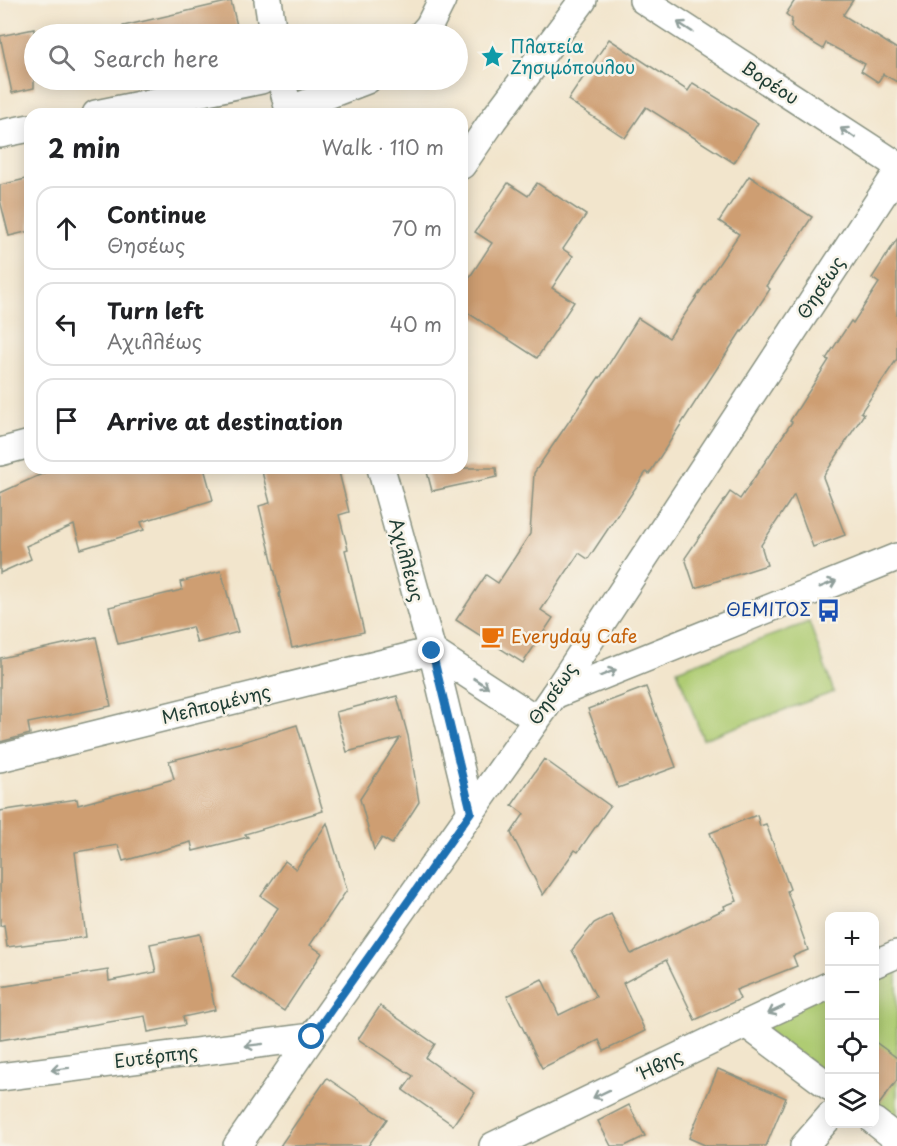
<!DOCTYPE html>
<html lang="en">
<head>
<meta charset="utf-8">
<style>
  body { margin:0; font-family:"Playpen Sans",sans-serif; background:#f2f2f2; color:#202124 }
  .controls { position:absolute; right:18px; bottom:18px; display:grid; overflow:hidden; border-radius:12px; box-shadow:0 3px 15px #0003 }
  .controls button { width:54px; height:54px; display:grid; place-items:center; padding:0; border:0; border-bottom:2px solid #e0e0e0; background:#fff; color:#202124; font:30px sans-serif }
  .stop { position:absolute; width:18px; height:18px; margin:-14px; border:4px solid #1f6fb2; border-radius:50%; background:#fff }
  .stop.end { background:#1f6fb2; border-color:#fff; box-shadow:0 2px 6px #0008 }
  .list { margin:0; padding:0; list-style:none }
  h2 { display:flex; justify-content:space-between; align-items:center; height:78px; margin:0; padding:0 24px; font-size:26px }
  h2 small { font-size:20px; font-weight:400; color:#757577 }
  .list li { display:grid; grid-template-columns:39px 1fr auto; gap:18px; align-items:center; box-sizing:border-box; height:84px; margin:0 12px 12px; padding:0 12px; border:2px solid #e0e0e0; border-radius:18px }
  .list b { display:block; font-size:22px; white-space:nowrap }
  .list p { margin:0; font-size:20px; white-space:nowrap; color:#757577 }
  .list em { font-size:20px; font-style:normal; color:#757577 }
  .icon { flex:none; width:33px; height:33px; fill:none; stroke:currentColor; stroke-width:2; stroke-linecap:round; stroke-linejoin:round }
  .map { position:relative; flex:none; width:897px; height:1146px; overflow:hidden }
  .search { position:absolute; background:#fff; box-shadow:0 3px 15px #0003; left:24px; top:24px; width:444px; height:66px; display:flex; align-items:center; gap:15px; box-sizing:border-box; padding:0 21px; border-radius:33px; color:#757577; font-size:22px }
  .panel { position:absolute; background:#fff; box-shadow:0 3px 15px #0003; left:24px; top:108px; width:444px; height:366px; border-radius:18px }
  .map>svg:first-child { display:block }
</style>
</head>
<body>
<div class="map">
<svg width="897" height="1146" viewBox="0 0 897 1146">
  <rect width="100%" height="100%" fill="#f7f3e8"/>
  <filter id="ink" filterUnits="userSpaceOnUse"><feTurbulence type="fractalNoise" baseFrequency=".0167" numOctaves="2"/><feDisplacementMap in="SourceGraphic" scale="12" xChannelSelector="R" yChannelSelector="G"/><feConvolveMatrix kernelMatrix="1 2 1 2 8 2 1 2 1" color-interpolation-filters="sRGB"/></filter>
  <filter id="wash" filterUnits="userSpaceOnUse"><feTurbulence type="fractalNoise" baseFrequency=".008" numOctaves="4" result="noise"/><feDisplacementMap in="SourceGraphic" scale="24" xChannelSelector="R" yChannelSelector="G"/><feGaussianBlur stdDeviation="1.35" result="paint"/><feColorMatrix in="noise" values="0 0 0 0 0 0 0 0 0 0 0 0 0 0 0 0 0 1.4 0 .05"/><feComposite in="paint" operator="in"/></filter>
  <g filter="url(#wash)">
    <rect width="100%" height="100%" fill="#f2e5cc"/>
    <g fill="#afcc73" stroke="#678454" stroke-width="1.5">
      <polygon points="809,622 834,692 703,739 677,670"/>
      <polygon points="897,954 897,1139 875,1122 874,964"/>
      <polygon points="829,985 829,1087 746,1024"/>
    </g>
    <g id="blocks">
      <g fill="#ce9e72">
        <polygon points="795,0 853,0 843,15 897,49 897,82 883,74 878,82 861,71 865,64 826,43 823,49 795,32 791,27 792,19 786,14"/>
        <polygon points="231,1 239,34 123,34 123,26"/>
        <polygon points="34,29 34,88 12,93 0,36"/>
        <polygon points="609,39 688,91 693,83 758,123 734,163 646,107 625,138 568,100"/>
        <polygon points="749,176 812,217 766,286 770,289 742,332 741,331 649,474 646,472 588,559 579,553 541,610 553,618 523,663 456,620 486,575 498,583 530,534 534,473 599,377 600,378 638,318 669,338 739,234 719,221"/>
        <polygon points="30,178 30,231 9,236 0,200 0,185"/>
        <polygon points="508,183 528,196 537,183 586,215 563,249 573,256 552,288 574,302 537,358 462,309 462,289 492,243 475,232"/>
        <polygon points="897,239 897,359 861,412 864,414 823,477 845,535 813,547 794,495 761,545 767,565 695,588 685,558 730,492 740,499 792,422 790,421 829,360 826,359 851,321 853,323 879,283 872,278"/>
        <polygon points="55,468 204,468 213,500 141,522 144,530 81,549 74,525 26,546 31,559 0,573 0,493"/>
        <polygon points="261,468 338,468 349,512 339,515 348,549 345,550 364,632 292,648 279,594 280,593 259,506 270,503"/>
        <polygon points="426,468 496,468 497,477 432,491"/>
        <polygon points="221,571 238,632 197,643 192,627 118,644 109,607 182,590 180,582"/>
        <polygon points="96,637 111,706 28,723 30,734 0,742 0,658"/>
        <polygon points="646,687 676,767 618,788 588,709"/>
        <polygon points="397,696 408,736 419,802 392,844 382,838 374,850 360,799 400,738 347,752 336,712"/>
        <polygon points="297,725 323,811 245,834 248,837 193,851 191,842 123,861 118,845 75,852 86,937 7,947 4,925 0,926 0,811 77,799 78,805 174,779 169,761 239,743"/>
        <polygon points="544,759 610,806 578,852 575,850 543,895 511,833 524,814 512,805"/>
        <polygon points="757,815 760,826 766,824 790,889 787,891 808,950 793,956 797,966 736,990 740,999 695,1020 666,960 623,983 645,1031 604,1051 599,1040 542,1068 507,996 542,979 559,1015 596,997 572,950 594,923 611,914 631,954 725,909 724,906 737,901 710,833"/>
        <polygon points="327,823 347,890 310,945 322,953 284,1011 232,977 278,908 261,896 285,861 296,869"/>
        <polygon points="200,934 215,1010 183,1017 185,1025 148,1032 145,1016 0,1040 0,987 108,970 109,981 156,972 150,944"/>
        <polygon points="380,1006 435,1044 426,1058 475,1093 453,1125 403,1090 413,1076 358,1039"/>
        <polygon points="874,1041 897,1058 897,1080 878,1106 874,1106"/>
        <polygon points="718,1069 786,1098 766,1146 707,1146 689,1138"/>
        <polygon points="327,1078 387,1119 368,1146 280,1146"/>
        <polygon points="629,1105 645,1136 625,1146 611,1146 598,1121"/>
      </g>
    </g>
  </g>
  <g filter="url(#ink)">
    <use href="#blocks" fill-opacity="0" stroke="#889180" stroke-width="1.5"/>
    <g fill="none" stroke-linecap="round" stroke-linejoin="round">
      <defs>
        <g id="minor">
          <polyline points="268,0 273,34"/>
          <polyline points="643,0 897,165"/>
          <polyline points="422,34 429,26 442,0"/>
          <polyline points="281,80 290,114"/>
          <polyline points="289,110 367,80"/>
          <polyline points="96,114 261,80"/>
          <polyline points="0,134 30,128"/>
          <polyline points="462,165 493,120 583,0"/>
          <polyline points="0,452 30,444"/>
          <polyline points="381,468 432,651 471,812"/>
          <polyline points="554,695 897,557"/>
          <polyline points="0,758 432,651 536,719"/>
          <polyline points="874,964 897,954"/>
          <polyline points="746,1024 830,1087"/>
          <polyline points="0,1077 312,1037"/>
          <polyline points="874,1121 897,1139"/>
          <polyline points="237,1146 312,1037 554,695 897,173"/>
          <polyline points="493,1146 746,1024 830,985"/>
          <polyline points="804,1146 830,1116"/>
        </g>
      </defs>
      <use href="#minor" stroke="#889180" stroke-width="30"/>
      <use href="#minor" stroke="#fff" stroke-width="27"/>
    </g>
    <defs><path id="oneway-shaft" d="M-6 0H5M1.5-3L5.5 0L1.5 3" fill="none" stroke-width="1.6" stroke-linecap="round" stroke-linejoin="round" transform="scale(1.5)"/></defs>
    <g stroke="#8f9e9a">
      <use href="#oneway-shaft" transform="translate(685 27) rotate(-147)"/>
      <use href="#oneway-shaft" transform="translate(848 133) rotate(-147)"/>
      <use href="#oneway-shaft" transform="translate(828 584) rotate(-22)"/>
      <use href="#oneway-shaft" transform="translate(608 673) rotate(-22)"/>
      <use href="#oneway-shaft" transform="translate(481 683) rotate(33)"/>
      <use href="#oneway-shaft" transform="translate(776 1010) rotate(155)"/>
      <use href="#oneway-shaft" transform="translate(254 1045) rotate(173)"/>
      <use href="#oneway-shaft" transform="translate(60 1069) rotate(173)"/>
      <use href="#oneway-shaft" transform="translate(601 1094) rotate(154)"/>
    </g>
  </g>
  <g fill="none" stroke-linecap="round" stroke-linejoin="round" filter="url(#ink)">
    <polyline stroke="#1f6fb2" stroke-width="8" points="312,1037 471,812 432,651"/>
  </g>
  <defs>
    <symbol id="sight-bare" viewBox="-9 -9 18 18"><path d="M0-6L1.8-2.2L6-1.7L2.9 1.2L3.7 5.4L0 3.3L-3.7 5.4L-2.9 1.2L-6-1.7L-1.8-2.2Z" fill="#0f9aa8" stroke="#f7f3e8" stroke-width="2.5" paint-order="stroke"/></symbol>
    <symbol id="bus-bare" viewBox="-9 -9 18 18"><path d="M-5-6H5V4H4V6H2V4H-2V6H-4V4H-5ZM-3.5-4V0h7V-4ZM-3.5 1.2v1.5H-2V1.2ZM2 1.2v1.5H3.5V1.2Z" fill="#1a4fb4" stroke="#f7f3e8" stroke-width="2.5" paint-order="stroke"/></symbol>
    <symbol id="cafe-bare" viewBox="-9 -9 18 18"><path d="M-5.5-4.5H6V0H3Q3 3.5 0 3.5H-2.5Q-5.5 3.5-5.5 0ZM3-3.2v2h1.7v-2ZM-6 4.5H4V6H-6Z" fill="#e8710a" stroke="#f7f3e8" stroke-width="2.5" paint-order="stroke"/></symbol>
  </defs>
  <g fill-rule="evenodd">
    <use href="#sight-bare" x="476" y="40" width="33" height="33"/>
    <use href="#bus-bare" x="812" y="594" width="33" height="33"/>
    <use href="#cafe-bare" x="476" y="620" width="33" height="33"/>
  </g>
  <g text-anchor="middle" stroke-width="5" stroke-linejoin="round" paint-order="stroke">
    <g font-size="18" fill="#0d838f" stroke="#f7f3e8" text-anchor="start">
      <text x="510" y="53">Πλατεία<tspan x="510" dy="21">Ζησιμόπουλου</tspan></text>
    </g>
    <g font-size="18" fill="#1f3d34" stroke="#f7f3e8">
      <text transform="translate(770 83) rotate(33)" y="6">Βορέου</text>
      <text transform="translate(821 288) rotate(-57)" y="6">Θησέως</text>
      <text transform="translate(406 560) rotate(75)" y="6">Αχιλλέως</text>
      <text transform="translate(553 694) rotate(-56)" y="6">Θησέως</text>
      <text transform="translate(216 705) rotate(-14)" y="6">Μελπομένης</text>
      <text transform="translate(156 1057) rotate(-7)" y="6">Ευτέρπης</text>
      <text transform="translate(661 1065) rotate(-26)" y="6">Ήβης</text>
    </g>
    <g font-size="18" fill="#164399" stroke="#f7f3e8" text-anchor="end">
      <text x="811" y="616">ΘΕΜΙΤΟΣ</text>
    </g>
    <g font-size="18" fill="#c56008" stroke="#f7f3e8" text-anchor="start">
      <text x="511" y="643">Everyday Cafe</text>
    </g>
  </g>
</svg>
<div class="controls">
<button>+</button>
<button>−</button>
<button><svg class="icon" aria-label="locate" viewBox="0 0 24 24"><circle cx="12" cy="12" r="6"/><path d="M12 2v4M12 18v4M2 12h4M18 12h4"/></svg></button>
<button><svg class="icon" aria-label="layers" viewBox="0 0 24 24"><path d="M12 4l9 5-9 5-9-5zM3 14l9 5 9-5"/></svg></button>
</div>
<div class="stop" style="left:312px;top:1037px"></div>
<div class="stop end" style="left:432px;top:651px"></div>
<div class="search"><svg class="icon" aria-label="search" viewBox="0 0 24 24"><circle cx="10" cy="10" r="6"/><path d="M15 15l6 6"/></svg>Search here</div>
<section class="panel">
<h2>2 min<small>Walk · 110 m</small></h2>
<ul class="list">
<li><svg class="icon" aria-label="ahead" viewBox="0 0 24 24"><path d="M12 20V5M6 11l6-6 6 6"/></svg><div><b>Continue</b><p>Θησέως</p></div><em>70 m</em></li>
<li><svg class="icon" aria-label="left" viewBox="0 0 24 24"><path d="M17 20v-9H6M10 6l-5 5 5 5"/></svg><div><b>Turn left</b><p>Αχιλλέως</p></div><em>40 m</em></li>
<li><svg class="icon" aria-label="arrive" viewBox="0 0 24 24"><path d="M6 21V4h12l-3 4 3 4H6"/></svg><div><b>Arrive at destination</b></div></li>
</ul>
</section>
</div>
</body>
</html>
